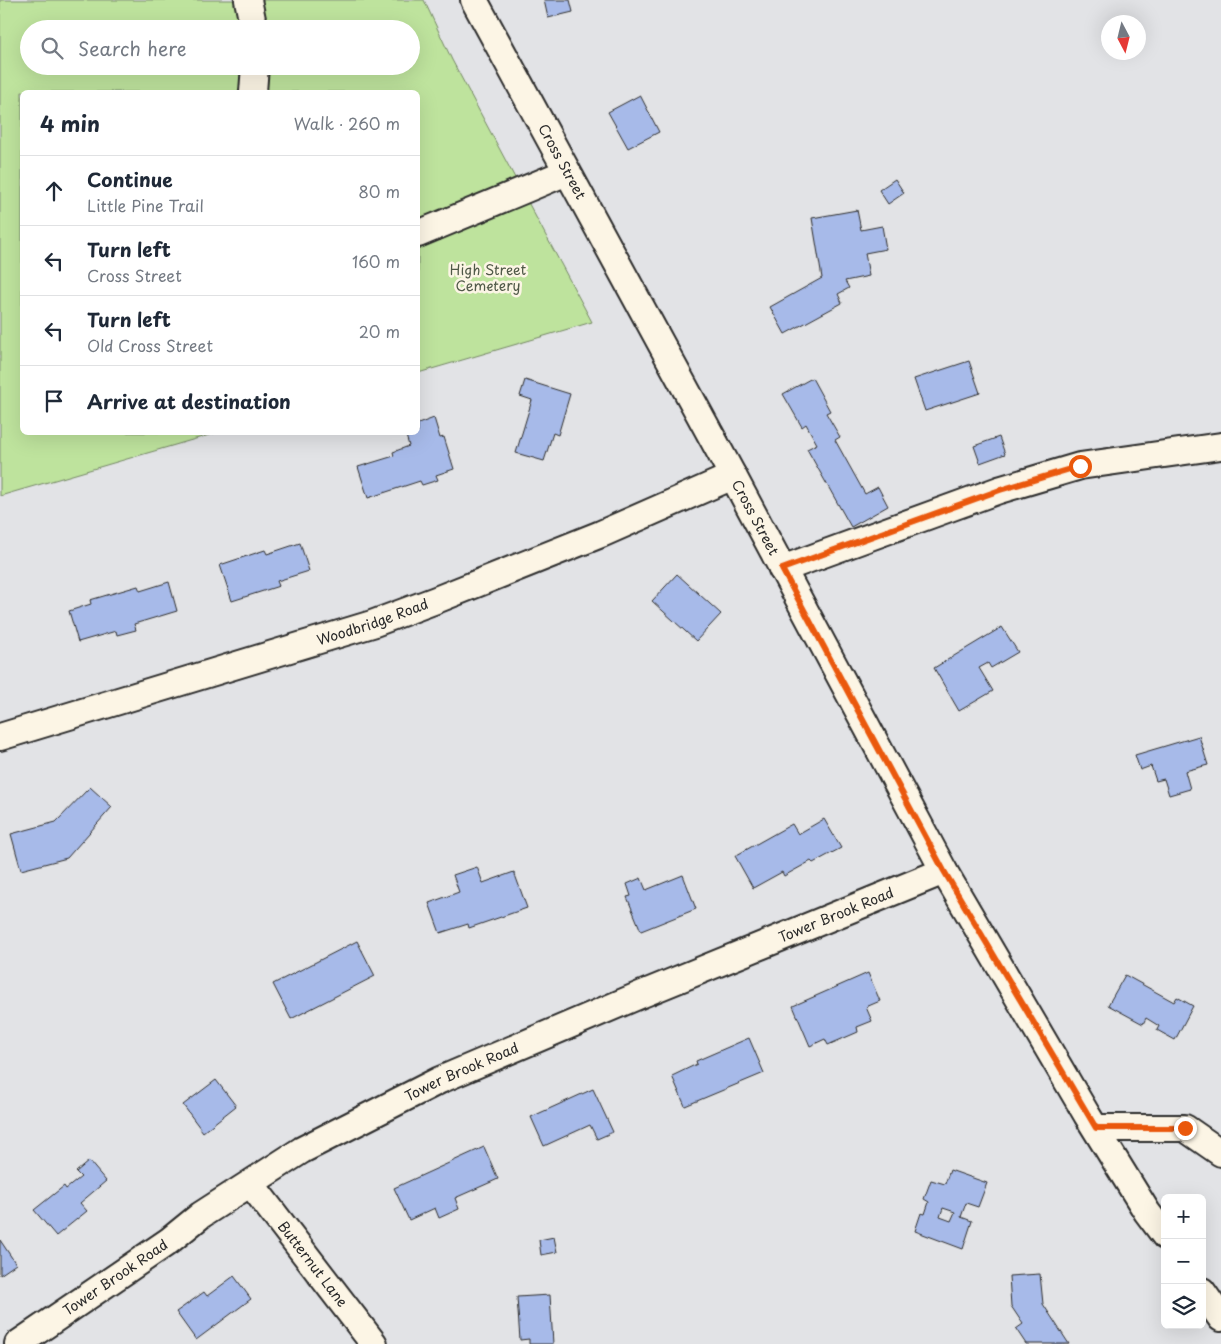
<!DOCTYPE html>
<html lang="en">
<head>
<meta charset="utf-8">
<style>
  body { margin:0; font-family:"Playpen Sans",sans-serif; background:#f2f2f3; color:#1f2937 }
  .controls { position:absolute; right:15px; bottom:15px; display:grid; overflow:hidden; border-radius:8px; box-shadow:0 5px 20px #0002 }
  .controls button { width:45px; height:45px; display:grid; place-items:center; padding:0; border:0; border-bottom:1px solid #e0e1e3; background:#fff; color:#1f2937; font:25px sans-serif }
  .compass { position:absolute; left:1101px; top:15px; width:45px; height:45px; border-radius:50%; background:#fff; box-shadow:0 5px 20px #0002; rotate:173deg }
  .stop { position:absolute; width:15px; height:15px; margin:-11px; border:4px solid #ea580c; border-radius:50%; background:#fff }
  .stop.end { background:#ea580c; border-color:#fff; box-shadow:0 1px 5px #0008 }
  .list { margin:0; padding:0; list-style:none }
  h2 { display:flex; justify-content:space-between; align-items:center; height:65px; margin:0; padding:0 20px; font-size:21px }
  h2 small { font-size:16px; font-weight:400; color:#747a83 }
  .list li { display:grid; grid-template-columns:32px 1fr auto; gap:15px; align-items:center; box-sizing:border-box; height:70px; padding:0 20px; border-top:1px solid #e0e1e3 }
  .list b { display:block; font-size:19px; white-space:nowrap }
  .list p { margin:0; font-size:16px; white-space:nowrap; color:#747a83 }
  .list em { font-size:16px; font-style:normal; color:#747a83 }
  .icon { flex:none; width:28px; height:28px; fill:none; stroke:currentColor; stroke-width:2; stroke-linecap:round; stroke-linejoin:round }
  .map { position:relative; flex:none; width:1221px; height:1344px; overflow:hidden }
  .search { position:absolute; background:#fff; box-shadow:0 5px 20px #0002; left:20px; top:20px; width:400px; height:55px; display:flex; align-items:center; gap:12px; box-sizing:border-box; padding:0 18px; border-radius:28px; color:#747a83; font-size:19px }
  .panel { position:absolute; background:#fff; box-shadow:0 5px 20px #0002; left:20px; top:90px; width:400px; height:345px; border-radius:8px }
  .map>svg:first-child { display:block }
</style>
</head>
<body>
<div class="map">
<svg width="1221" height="1344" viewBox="0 0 1221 1344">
  <rect width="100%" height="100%" fill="#e2e3e6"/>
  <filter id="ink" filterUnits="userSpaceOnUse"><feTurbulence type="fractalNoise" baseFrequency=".02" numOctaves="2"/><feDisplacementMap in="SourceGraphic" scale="10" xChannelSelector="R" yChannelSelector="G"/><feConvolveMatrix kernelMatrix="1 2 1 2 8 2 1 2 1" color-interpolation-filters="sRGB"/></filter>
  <g filter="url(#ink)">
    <path fill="#bee39d" stroke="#748764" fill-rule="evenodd" d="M0 0H424L452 60 592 322 418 373V92H22V432L216 433 0 496ZM29 29H411V66H29Z"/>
    <g fill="#a7bae9" stroke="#2b2b2b" fill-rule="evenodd">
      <polygon points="544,0 570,0 573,12 548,18"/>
      <polygon points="640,95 659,132 628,148 608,112"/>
      <polygon points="895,179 904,193 888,204 879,190"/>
      <polygon points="857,210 861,230 882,226 886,249 865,253 869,276 845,281 849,288 838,294 842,303 785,334 770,307 822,278 812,218"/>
      <polygon points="969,361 980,393 925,411 914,379"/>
      <polygon points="812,378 830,411 826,413 840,437 835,440 865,494 878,487 888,506 851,527 807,449 817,444 806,424 802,427 783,394"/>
      <polygon points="525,380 570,394 558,435 553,433 544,461 516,453 532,400 520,396"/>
      <polygon points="434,418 440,438 444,437 454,469 436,475 438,480 422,485 420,481 368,498 358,467 394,456 393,452 409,446 405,432 418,432 418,424"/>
      <polygon points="999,437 1005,454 980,463 974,446"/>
      <polygon points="300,543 309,571 277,581 279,586 232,601 220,565 265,550 267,554"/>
      <polygon points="677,574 721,614 696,641 652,601"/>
      <polygon points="169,582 177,611 134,624 136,630 117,635 116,631 78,642 69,611 91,604 90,600 138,586 140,591"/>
      <polygon points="1002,627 1018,652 991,668 988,663 979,668 993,691 959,711 934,668"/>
      <polygon points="1199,736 1208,765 1185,771 1190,789 1169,795 1164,779 1156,781 1151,766 1140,770 1135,755"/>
      <polygon points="90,787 112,807 67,858 21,870 11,834 56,822"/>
      <polygon points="824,819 841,848 813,863 811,861 784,876 782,872 753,888 735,856 792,824 798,834"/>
      <polygon points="477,867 483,883 514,872 527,908 469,928 468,924 440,933 429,903 459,892 453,875"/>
      <polygon points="683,875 696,909 641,931 627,897 631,896 627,884 641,878 646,890"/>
      <polygon points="357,941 375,976 291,1019 273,984"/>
      <polygon points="868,973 880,1001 866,1007 872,1021 857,1027 858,1032 828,1045 825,1039 810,1046 793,1006"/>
      <polygon points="1125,975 1174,1002 1177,997 1193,1006 1175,1040 1157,1030 1159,1026 1146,1018 1143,1024 1108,1005"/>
      <polygon points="749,1038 764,1073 685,1106 672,1076 697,1064 696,1061"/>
      <polygon points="216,1080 236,1106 203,1132 183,1105"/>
      <polygon points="593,1089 613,1132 597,1139 590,1125 544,1146 531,1117"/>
      <polygon points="484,1147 498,1179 455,1198 459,1209 439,1218 435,1208 409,1220 394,1188"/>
      <polygon points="89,1161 106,1181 80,1203 87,1211 56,1236 34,1210 64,1186 66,1189 81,1177 76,1172"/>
      <path d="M950 1170 987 1183 978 1207 966 1203 961 1217 972 1221 963 1249 915 1231 921 1213 925 1214 929 1202 924 1199 931 1180 945 1184ZM943 1208 955 1212 951 1221 940 1217Z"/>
      <polygon points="554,1237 557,1252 541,1255 539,1240"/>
      <polygon points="0,1240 16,1264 0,1275"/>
      <polygon points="1040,1274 1043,1304 1069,1344 1026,1344 1016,1329 1023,1324 1011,1306 1009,1276"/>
      <polygon points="234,1276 251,1299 196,1340 176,1312 204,1292 207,1296"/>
      <polygon points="550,1295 553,1344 529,1344 529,1339 520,1340 517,1297"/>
    </g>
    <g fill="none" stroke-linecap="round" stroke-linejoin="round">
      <defs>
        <g id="minor">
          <polyline points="248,0 254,29"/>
          <path id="s1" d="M474 0 733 476 944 871 1087 1115 1147 1212 1165 1236"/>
          <polyline points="253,92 255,66"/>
          <polyline points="418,234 567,172"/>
          <polyline points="782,569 999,490 1080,466 1221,446"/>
          <path id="s2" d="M0 737 372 624 436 600 601 534 733 476"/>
          <polyline points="1096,1128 1185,1128 1221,1153"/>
          <path id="s3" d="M251 1184 374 1344"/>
          <polyline points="1202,1291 1221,1318"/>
          <path id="s4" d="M18 1344 169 1241 201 1215 302 1150 440 1080 640 995 944 871"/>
        </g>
      </defs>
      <use href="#minor" stroke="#2b2b2b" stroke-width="30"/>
      <use href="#minor" stroke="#fcf5e5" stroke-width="26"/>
    </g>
  </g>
  <g fill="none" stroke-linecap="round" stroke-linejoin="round" filter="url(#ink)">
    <polyline stroke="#ea580c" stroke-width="6" points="1080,466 1000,490 782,569 944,871 1096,1128 1185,1128"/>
  </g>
  <g text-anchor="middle" stroke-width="5" stroke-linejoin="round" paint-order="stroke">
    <g font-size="14" fill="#2b2b2b" stroke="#fcf5e5">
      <text dy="5" stroke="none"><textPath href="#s1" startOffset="184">Cross Street</textPath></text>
      <text dy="5" stroke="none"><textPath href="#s1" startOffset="589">Cross Street</textPath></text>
      <text dy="5" stroke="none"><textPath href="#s2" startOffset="390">Woodbridge Road</textPath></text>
      <text dy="5" stroke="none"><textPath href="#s4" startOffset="928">Tower Brook Road</textPath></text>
      <text dy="5" stroke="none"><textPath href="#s4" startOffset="522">Tower Brook Road</textPath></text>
      <text dy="5" stroke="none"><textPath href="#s3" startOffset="101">Butternut Lane</textPath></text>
      <text dy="5" stroke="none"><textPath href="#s4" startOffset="118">Tower Brook Road</textPath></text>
    </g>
    <g font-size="14" fill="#505948" stroke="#fcf5e5">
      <text x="488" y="275">High Street<tspan x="488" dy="16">Cemetery</tspan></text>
    </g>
  </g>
</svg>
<div class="controls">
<button>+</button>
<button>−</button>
<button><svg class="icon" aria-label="layers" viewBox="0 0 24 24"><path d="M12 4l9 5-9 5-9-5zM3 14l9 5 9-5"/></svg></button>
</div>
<svg class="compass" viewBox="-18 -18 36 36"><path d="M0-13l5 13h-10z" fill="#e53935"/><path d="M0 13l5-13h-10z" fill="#747a83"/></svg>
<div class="stop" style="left:1080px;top:466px"></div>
<div class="stop end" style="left:1185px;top:1128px"></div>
<div class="search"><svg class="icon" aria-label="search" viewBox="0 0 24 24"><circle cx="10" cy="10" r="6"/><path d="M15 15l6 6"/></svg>Search here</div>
<section class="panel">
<h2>4 min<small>Walk · 260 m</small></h2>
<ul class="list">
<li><svg class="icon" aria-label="ahead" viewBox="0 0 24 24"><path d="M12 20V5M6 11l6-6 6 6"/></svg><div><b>Continue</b><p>Little Pine Trail</p></div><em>80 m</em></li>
<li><svg class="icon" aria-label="left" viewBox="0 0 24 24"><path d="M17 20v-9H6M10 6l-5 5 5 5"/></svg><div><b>Turn left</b><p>Cross Street</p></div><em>160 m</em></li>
<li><svg class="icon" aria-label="left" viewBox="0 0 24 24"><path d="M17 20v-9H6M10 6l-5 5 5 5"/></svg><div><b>Turn left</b><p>Old Cross Street</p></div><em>20 m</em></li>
<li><svg class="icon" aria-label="arrive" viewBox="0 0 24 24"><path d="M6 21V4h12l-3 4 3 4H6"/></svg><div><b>Arrive at destination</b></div></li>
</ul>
</section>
</div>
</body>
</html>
